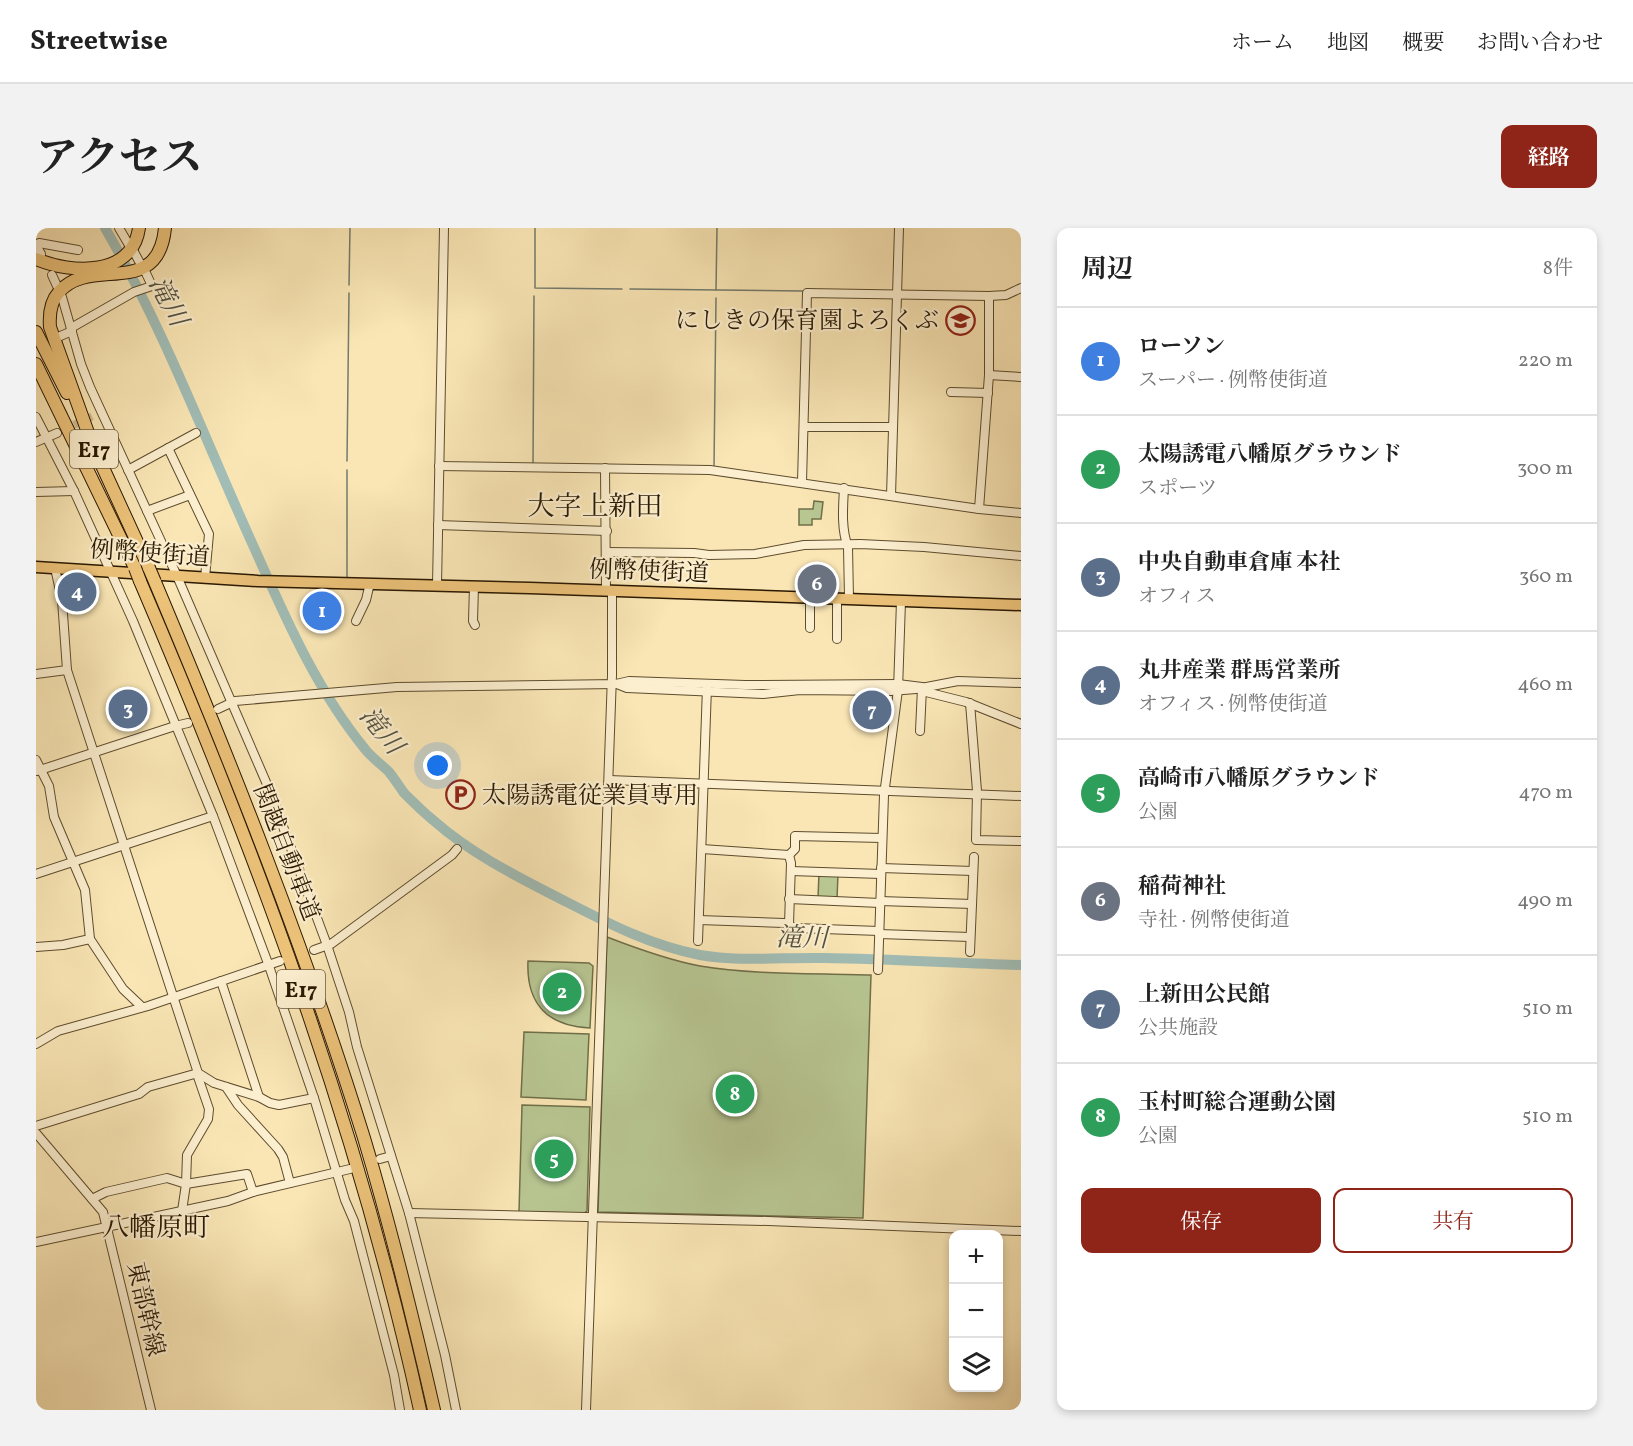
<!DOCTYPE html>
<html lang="ja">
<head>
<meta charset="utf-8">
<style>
  body { margin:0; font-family:Vollkorn,"Noto Serif JP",serif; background:#f2f2f2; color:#222 }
  .controls { position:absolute; right:18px; bottom:18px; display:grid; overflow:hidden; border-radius:12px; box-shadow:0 3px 9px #0003 }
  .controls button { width:54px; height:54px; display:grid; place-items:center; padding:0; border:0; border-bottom:2px solid #e0e0e0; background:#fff; color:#222; font:30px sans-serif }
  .you { position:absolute; left:402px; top:538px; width:21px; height:21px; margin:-15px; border:4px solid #fff; border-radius:50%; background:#1a73e8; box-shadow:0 0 0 9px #1a73e833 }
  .badge { display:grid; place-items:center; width:39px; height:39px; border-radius:50%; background:#8f2418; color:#fff; font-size:20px; font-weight:700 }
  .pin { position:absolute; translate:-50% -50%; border:3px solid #fff; box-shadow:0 2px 6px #0006 }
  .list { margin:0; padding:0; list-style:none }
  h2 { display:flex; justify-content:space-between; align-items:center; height:78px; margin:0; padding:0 24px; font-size:26px }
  h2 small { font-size:20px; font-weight:400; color:#767676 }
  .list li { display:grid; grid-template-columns:39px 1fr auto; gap:18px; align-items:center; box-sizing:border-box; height:108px; padding:0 24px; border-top:2px solid #e0e0e0 }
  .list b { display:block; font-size:22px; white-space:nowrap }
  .list p { margin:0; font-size:20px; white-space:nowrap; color:#767676 }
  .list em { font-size:20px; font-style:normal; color:#767676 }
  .actions { display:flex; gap:12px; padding:18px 24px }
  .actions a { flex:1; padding:14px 0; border:2px solid #8f2418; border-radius:12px; text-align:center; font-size:21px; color:#8f2418 }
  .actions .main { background:#8f2418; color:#fff }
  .icon { flex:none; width:33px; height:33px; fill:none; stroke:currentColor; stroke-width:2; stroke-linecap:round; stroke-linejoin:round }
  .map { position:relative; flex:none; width:985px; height:1182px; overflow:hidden; border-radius:12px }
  header { display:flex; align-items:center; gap:36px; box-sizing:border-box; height:84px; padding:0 30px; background:#fff; border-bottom:2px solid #e0e0e0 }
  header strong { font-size:28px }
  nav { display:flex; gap:33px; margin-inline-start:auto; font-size:21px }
  .intro { display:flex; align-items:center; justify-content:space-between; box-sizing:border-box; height:144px; padding:0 36px }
  h1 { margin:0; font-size:42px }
  .button { padding:15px 27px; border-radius:12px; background:#8f2418; color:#fff; font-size:21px; font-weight:700 }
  main { display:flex; gap:36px; padding:0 36px }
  aside { flex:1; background:#fff; border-radius:12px; box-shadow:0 3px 9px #0003 }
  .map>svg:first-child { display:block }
</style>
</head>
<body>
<header>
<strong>Streetwise</strong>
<nav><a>ホーム</a><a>地図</a><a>概要</a><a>お問い合わせ</a></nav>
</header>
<div class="intro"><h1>アクセス</h1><a class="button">経路</a></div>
<main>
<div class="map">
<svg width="985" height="1182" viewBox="0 0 985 1182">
  <rect width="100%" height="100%" fill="#fae6b5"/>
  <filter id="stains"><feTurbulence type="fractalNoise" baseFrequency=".00333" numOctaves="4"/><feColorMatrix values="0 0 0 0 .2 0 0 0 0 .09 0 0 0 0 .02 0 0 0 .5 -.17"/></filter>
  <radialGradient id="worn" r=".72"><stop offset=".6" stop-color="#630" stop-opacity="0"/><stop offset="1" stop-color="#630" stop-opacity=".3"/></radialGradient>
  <g fill="#b8c692" stroke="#706f49" stroke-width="1.5">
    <polygon points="778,273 787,274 785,291 776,291 776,297 763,297 763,281 777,281"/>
    <polygon points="783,645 802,646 801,671 782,670"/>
    <path d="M571 709C602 721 632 732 664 738 718 747 780 745 835 747L827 990 562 984Z"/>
    <path d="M492 733 553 735 557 738 554 800C512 798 490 776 492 733Z"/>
    <polygon points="488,804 553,806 550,872 485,869"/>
    <polygon points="486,877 554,879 551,983 548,985 483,984"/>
  </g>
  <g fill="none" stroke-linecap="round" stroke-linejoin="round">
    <g stroke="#717b6d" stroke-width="1.5">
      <polyline points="499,0 499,60 586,61"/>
      <polyline points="313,57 314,0"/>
      <polyline points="594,61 767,63"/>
      <polyline points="680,62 681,0"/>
      <polyline points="311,233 313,65"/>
      <polyline points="497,235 498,68"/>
      <polyline points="678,239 680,70"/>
      <polyline points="311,242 311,351"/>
    </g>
    <path stroke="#a1bdb6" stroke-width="10" d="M69 0C128 101 168 209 216 315 248 386 279 460 329 521 336 530 345 536 353 544 358 550 363 558 368 565 377 574 387 584 397 592 433 624 476 646 519 668 566 692 611 717 664 727 704 734 747 729 788 730 854 731 919 735 985 737"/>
    <polyline stroke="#d0bd91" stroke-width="8" stroke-dasharray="8 4" stroke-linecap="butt" points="27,202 57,188"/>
    <defs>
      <g id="minor">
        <polyline points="83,0 93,17"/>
        <polyline points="0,17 3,15 42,22"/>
        <polyline points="0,17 5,26"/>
        <polyline points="98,24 104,35"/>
        <polyline points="16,47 21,58"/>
        <polyline points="26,69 45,136 54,159 141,348 233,561 291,717 313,784 321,819 373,985 409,1127 420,1182"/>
        <polyline points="35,100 98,64 116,58 109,43"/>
        <polyline points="22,109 36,103"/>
        <polyline points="953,147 985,149"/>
        <polyline points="915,164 952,165"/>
        <polyline points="0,189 38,263 97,393 177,588 233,738 278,870 309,972 318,993 358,1147 364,1182"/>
        <polyline points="768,199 857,199"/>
        <polyline points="0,214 21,205"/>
        <polyline points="132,220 173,306 169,350"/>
        <polyline points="403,238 674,242 943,281 985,285"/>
        <polyline points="569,240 570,363"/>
        <polyline points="92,242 160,205"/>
        <polyline points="766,254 771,65 953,68 970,67 985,60"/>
        <path d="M808 260C807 279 805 301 812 319L813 371"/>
        <polyline points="0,264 38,263"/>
        <polyline points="855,268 863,0"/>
        <polyline points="943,281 953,147 953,68"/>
        <polyline points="111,283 154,267"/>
        <polyline points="402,297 571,303"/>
        <polyline points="571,324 658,325 673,327 719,326 768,317 824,316 888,319 985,328"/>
        <polyline points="19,340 26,372 31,442 162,845 178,855 223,869 234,875 243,877 278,870"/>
        <polyline points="401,357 408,0"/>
        <polyline points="438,358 437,393 439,397"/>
        <polyline points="774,369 774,400"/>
        <polyline points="801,370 801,411"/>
        <polyline points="320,393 330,372 334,355"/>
        <polyline points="0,446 31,442"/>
        <polyline points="581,456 591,460 727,466 764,462 855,463 880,461 922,453 985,455"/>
        <polyline points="886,463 930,474 985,496"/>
        <polyline points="934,475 941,563 940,612 985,613"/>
        <polyline points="182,481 199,473 361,459 580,456 593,453 709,457 862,456 886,459"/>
        <polyline points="884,503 886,460"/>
        <polyline points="0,532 13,558 18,589 49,662 54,711 87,761 106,779"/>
        <polyline points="1,543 139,498 152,495"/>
        <polyline points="573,552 985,568"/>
        <polyline points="666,621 753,627"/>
        <polyline points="753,627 759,621 759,608 846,610"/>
        <polyline points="845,640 937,643"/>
        <polyline points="755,643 845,646"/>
        <polyline points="0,646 177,588"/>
        <polyline points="753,671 844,675"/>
        <polyline points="844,673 936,676"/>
        <polyline points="663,692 748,695 759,700 843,703"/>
        <polyline points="753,696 755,635 753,627"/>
        <polyline points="843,706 934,709"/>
        <polyline points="662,713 671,459"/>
        <polyline points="0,719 27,717 54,711"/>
        <polyline points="278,722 295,716 416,627 421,621"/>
        <polyline points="934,724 938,629"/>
        <polyline points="842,742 848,567 862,462 865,373"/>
        <polyline points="185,753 223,869"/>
        <polyline points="0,816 22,803 112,778 244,733"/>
        <polyline points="190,859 202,877 242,921 247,929 254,955"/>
        <polyline points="0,898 103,866 112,859 162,845"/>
        <polyline points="0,905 67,984 115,1182"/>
        <polyline points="344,931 355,928"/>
        <polyline points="56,971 70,964 131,950 150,956 211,946 217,964"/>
        <polyline points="146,983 150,956 151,927 172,891 173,881 161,846"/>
        <polyline points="373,985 732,993 985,1003"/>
        <polyline points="0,1014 192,973 217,964 314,941"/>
        <polyline points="550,1182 576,447 576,363"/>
      </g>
      <polyline id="major" points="0,339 222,353 494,360 985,377"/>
      <g id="highway">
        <path d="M0 31C36 46 96 49 103 0"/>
        <polyline points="0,104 31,165"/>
        <polyline points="0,136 99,340"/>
        <polyline points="52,207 113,340"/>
        <path d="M55 213 14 99C13 86 14 74 23 64 55 27 122 72 129 0"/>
        <path d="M104 353C220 624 321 894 384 1182"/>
        <path d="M119 354C196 537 269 720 328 910 355 1000 377 1090 398 1182"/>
      </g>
    </defs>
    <use href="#minor" stroke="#5d4c2d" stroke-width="10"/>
    <use href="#major" stroke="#291800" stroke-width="13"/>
    <use href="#highway" stroke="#291800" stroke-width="14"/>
    <use href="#minor" stroke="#fcefcf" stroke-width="8"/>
    <use href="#major" stroke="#edc37a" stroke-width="10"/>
    <use href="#highway" stroke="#edc37a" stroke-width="12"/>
    <defs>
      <g id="highway-bridge">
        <polyline points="99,340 104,353"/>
        <polyline points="113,340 119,354"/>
      </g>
    </defs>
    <use href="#highway-bridge" stroke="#291800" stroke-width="14" stroke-linecap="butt"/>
    <use href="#highway-bridge" stroke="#edc37a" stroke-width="12"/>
  </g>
  <defs>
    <symbol id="school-ring" viewBox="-11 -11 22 22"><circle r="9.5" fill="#fcefcf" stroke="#8f2418" stroke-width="1.5"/><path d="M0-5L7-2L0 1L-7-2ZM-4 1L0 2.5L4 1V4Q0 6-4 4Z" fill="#8f2418"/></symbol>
    <symbol id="parking-ring" viewBox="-11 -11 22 22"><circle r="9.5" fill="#fcefcf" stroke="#8f2418" stroke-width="1.5"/><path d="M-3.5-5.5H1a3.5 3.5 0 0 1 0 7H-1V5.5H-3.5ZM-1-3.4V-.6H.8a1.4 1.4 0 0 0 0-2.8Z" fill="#8f2418"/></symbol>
  </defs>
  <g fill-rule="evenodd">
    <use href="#school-ring" x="908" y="76" width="33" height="33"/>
    <use href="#parking-ring" x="408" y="550" width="33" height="33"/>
  </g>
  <g text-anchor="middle" stroke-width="4.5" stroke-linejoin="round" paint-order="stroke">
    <g fill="#fcefcf" stroke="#68583e" stroke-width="1.5">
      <rect x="34" y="202" width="48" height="38" rx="4.5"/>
      <rect x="241" y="742" width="48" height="38" rx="4.5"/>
    </g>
    <g font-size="22" font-weight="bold" fill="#291800">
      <text x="58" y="229">E17</text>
      <text x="265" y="769">E17</text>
    </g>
    <g font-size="24" fill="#291800" stroke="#fcefcf" text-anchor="end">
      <text x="903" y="100">にしきの保育園よろくぶ</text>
      <text x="446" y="575" text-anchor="start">太陽誘電従業員専用</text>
    </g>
    <g font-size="24" fill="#291800" stroke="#fcefcf">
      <text transform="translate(114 325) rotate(4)" y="8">例幣使街道</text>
      <text transform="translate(613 343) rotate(2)" y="8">例幣使街道</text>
      <text transform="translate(251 624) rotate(69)" y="8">関越自動車道</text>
      <text transform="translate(110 1081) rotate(77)" y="8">東部幹線</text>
    </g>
    <g font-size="26" font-style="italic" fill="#535240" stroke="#fcefcf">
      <text transform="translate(133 73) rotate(62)" y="9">滝川</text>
      <text transform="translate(346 502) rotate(51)" y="9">滝川</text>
      <text transform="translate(766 709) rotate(1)" y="9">滝川</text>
    </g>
    <g font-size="27" fill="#291800" stroke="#fcefcf">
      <text x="559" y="287">大字上新田</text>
      <text x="120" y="1008">八幡原町</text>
    </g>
  </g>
  <rect width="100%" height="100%" filter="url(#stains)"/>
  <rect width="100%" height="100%" fill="url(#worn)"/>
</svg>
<div class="controls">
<button>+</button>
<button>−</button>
<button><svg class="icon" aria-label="layers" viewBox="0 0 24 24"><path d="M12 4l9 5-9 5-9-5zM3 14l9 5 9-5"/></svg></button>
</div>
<div class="you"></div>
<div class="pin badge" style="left:286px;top:383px;background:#3f7fe0">1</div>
<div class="pin badge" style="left:526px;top:764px;background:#2e9e5b">2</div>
<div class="pin badge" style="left:92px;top:481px;background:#5c6f8a">3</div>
<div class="pin badge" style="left:41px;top:364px;background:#5c6f8a">4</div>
<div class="pin badge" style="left:518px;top:931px;background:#2e9e5b">5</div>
<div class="pin badge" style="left:781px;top:356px;background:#6b7280">6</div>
<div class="pin badge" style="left:836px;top:482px;background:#5c6f8a">7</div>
<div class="pin badge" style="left:699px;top:866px;background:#2e9e5b">8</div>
</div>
<aside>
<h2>周辺<small>8件</small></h2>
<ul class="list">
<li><span class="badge" style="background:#3f7fe0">1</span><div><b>ローソン</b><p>スーパー · 例幣使街道</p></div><em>220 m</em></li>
<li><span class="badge" style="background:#2e9e5b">2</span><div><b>太陽誘電八幡原グラウンド</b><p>スポーツ</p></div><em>300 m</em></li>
<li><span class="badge" style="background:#5c6f8a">3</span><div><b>中央自動車倉庫 本社</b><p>オフィス</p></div><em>360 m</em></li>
<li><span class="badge" style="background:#5c6f8a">4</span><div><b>丸井産業 群馬営業所</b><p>オフィス · 例幣使街道</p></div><em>460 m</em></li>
<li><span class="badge" style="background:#2e9e5b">5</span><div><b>高崎市八幡原グラウンド</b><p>公園</p></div><em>470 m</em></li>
<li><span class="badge" style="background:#6b7280">6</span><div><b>稲荷神社</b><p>寺社 · 例幣使街道</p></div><em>490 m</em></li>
<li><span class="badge" style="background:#5c6f8a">7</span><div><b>上新田公民館</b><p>公共施設</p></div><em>510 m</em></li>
<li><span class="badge" style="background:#2e9e5b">8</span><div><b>玉村町総合運動公園</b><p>公園</p></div><em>510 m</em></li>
</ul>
<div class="actions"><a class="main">保存</a><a>共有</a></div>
</aside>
</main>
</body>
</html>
